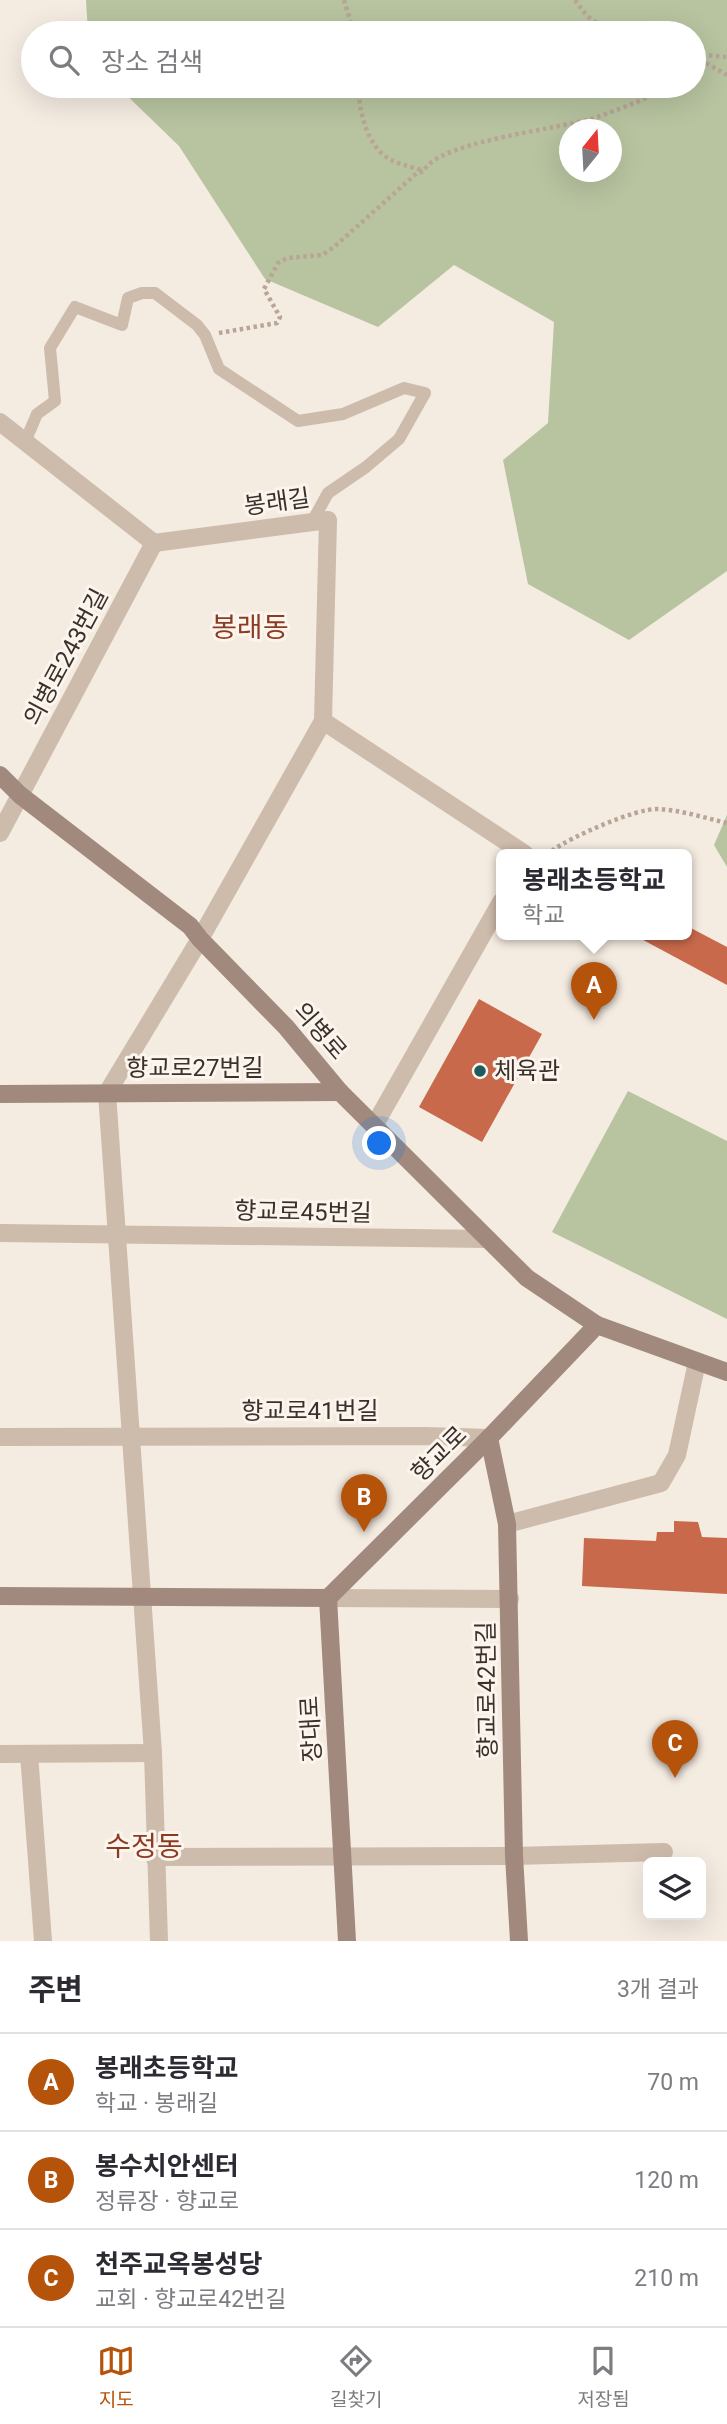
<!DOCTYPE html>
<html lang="ko">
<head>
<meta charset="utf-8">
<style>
  body { margin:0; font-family:Roboto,"Noto Sans KR",sans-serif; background:#f7f7f7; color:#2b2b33 }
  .controls { position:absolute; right:21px; bottom:21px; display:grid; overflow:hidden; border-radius:10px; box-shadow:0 7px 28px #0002 }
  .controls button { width:63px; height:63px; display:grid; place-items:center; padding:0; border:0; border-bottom:2px solid #e1e1e2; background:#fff; color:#2b2b33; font:35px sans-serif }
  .compass { position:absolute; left:559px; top:119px; width:63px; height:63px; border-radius:50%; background:#fff; box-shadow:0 7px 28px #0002; rotate:18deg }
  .you { position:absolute; left:380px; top:1144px; width:24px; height:24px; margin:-18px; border:5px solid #fff; border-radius:50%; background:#1a73e8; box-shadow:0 0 0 10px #1a73e833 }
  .badge { display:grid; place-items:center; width:46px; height:46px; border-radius:50%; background:#b45309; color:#fff; font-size:23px; font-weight:700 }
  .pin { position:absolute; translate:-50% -58px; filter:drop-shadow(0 2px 4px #0008) }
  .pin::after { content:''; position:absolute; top:37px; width:24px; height:21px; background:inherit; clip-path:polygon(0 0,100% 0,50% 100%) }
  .popup { position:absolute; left:496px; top:849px; width:196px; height:91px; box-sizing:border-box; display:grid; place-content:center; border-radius:10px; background:#fff; filter:drop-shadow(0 2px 5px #0005); font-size:23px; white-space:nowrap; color:#7c7c81 }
  .popup b { font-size:26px; color:#2b2b33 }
  .popup::after { content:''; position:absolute; left:50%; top:100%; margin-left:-14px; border:14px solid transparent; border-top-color:#fff }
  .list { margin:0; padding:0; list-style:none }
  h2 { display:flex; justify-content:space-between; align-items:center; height:91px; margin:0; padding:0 28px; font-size:30px }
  h2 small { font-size:23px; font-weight:400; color:#7c7c81 }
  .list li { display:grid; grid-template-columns:46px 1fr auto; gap:21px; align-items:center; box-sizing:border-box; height:98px; padding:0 28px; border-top:2px solid #e1e1e2 }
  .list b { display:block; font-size:26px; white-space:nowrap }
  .list p { margin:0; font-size:23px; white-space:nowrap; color:#7c7c81 }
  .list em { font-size:23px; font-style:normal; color:#7c7c81 }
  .icon { flex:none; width:38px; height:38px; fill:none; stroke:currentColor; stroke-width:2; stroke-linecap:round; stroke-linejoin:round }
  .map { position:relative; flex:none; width:727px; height:1941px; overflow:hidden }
  .search { position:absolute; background:#fff; box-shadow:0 7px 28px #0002; left:21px; right:21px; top:21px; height:77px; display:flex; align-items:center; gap:18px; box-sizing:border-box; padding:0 24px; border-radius:38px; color:#7c7c81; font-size:26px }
  .sheet { height:385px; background:#fff }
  nav { display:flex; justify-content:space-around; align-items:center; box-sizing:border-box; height:98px; border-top:2px solid #e1e1e2; background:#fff; font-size:19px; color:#7c7c81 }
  nav a { display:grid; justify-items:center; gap:4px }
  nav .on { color:#b45309 }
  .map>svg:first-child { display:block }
</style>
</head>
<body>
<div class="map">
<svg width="727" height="1941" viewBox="0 0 727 1941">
  <rect width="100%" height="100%" fill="#f4ebe1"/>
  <g fill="#b8c4a0" fill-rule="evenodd">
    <path d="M86 0H727V571L629 640 528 584 503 460 548 423 554 322 454 265 378 327 265 279 179 146 117 86H694V33H88ZM570 130H612V172H570Z"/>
    <polygon points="727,815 727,867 714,845"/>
    <polygon points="628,1091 727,1141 727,1319 552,1232"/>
  </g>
  <g fill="#c8694b">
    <polygon points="687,926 727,947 727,985 632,934 687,934"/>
    <polygon points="479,999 542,1034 482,1142 419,1107"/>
    <polygon points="674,1521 698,1522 702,1537 727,1538 727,1594 582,1586 584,1538 656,1541 657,1532 674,1532"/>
  </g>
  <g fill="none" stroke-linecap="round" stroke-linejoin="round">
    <g stroke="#b9a596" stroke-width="4.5" stroke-dasharray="3.5 3.5" stroke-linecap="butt">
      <polyline points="344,0 354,33"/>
      <polyline points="575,0 587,16 612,33"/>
      <polyline points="664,33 665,29"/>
      <polyline points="695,54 727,57"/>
      <polyline points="694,56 727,75"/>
      <path d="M358 86C359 110 367 148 391 160 401 165 413 167 424 171"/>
      <path d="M219 333 277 323 280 317 264 289 278 263 287 258 322 255 334 247 417 173 424 171C436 142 558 129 591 119 618 110 646 99 671 86"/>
      <path d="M561 853 553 850C571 837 636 808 658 809 681 810 705 818 727 823"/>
    </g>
    <polyline stroke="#cdbbac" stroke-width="12" points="25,442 37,414 55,401 50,348 75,307 122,325 128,298 142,293 155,293 197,325 205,335 219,369 298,421 343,414 404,388 425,393 399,439 366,467 328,493 312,522"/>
    <g stroke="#cdbbac" stroke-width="18">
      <polyline points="0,422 154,543 328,520 323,721 200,939 107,1093 153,1753 159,1941"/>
      <polyline points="323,721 525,854"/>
      <polyline points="0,833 154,543"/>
      <polyline points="374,1126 501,902"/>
      <polyline points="0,1233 488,1239"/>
      <polyline points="0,1437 425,1436 489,1438"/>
      <polyline points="507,1524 661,1483 677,1455 697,1362"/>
      <polyline points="328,1598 510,1599"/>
      <polyline points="0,1754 153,1753"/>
      <polyline points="29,1754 43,1941"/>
      <polyline points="154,1857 514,1856 664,1852"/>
    </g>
    <g stroke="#a18a7d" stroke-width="18">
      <polyline points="0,775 20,795 190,926 200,939 286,1027 340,1092 527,1278 597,1325"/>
      <polyline points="0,1094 340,1092"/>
      <polyline points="489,1438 507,1524 514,1856 519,1941"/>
      <polyline points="0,1596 328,1598 489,1438 597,1325 727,1372"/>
      <polyline points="328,1598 347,1941"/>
    </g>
  </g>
  <circle fill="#1f5a5e" stroke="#fbf5ee" stroke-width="2.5" cx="480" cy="1071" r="7"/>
  <g text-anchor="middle" stroke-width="6" stroke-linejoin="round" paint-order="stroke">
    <g font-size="24" fill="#3b302b" stroke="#fbf5ee">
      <text transform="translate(277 502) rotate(-8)" y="8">봉래길</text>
      <text transform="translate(66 657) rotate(-62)" y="8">의병로243번길</text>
      <text transform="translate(320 1031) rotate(49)" y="8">의병로</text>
      <text x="195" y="1076">향교로27번길</text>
      <text transform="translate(303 1212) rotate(1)" y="8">향교로45번길</text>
      <text x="310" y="1419">향교로41번길</text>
      <text transform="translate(439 1454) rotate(-45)" y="8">향교로</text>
      <text transform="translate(487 1690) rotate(-91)" y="8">향교로42번길</text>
      <text transform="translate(311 1729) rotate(-93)" y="8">장대로</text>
    </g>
    <g font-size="24" fill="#3b302b" stroke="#fbf5ee" text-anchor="start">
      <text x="494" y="1079">체육관</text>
    </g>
    <g font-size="28" fill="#8c3b22" stroke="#fbf5ee">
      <text x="250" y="637">봉래동</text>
      <text x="144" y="1856">수정동</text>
    </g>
  </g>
</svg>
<div class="controls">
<button><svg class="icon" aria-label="layers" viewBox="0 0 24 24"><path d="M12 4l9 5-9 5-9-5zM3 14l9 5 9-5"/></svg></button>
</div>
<svg class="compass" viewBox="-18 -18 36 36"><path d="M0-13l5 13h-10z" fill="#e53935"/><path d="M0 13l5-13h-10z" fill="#7c7c81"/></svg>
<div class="you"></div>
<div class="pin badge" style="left:594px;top:1020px">A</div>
<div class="popup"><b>봉래초등학교</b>학교</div>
<div class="pin badge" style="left:364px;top:1532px">B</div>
<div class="pin badge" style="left:675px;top:1778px">C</div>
<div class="search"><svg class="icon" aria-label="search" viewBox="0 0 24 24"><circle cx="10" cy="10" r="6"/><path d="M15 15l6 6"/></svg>장소 검색</div>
</div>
<section class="sheet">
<h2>주변<small>3개 결과</small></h2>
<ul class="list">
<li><span class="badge">A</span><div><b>봉래초등학교</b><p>학교 · 봉래길</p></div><em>70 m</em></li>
<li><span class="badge">B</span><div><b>봉수치안센터</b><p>정류장 · 향교로</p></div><em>120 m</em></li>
<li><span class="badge">C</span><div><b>천주교옥봉성당</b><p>교회 · 향교로42번길</p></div><em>210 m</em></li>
</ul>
</section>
<nav>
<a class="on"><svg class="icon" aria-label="map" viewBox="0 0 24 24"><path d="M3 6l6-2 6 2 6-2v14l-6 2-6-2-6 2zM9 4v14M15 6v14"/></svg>지도</a>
<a><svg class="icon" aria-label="directions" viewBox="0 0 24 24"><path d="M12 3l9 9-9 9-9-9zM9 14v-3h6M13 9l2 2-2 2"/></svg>길찾기</a>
<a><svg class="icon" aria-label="saved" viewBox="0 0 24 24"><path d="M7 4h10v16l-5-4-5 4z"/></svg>저장됨</a>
</nav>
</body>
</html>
